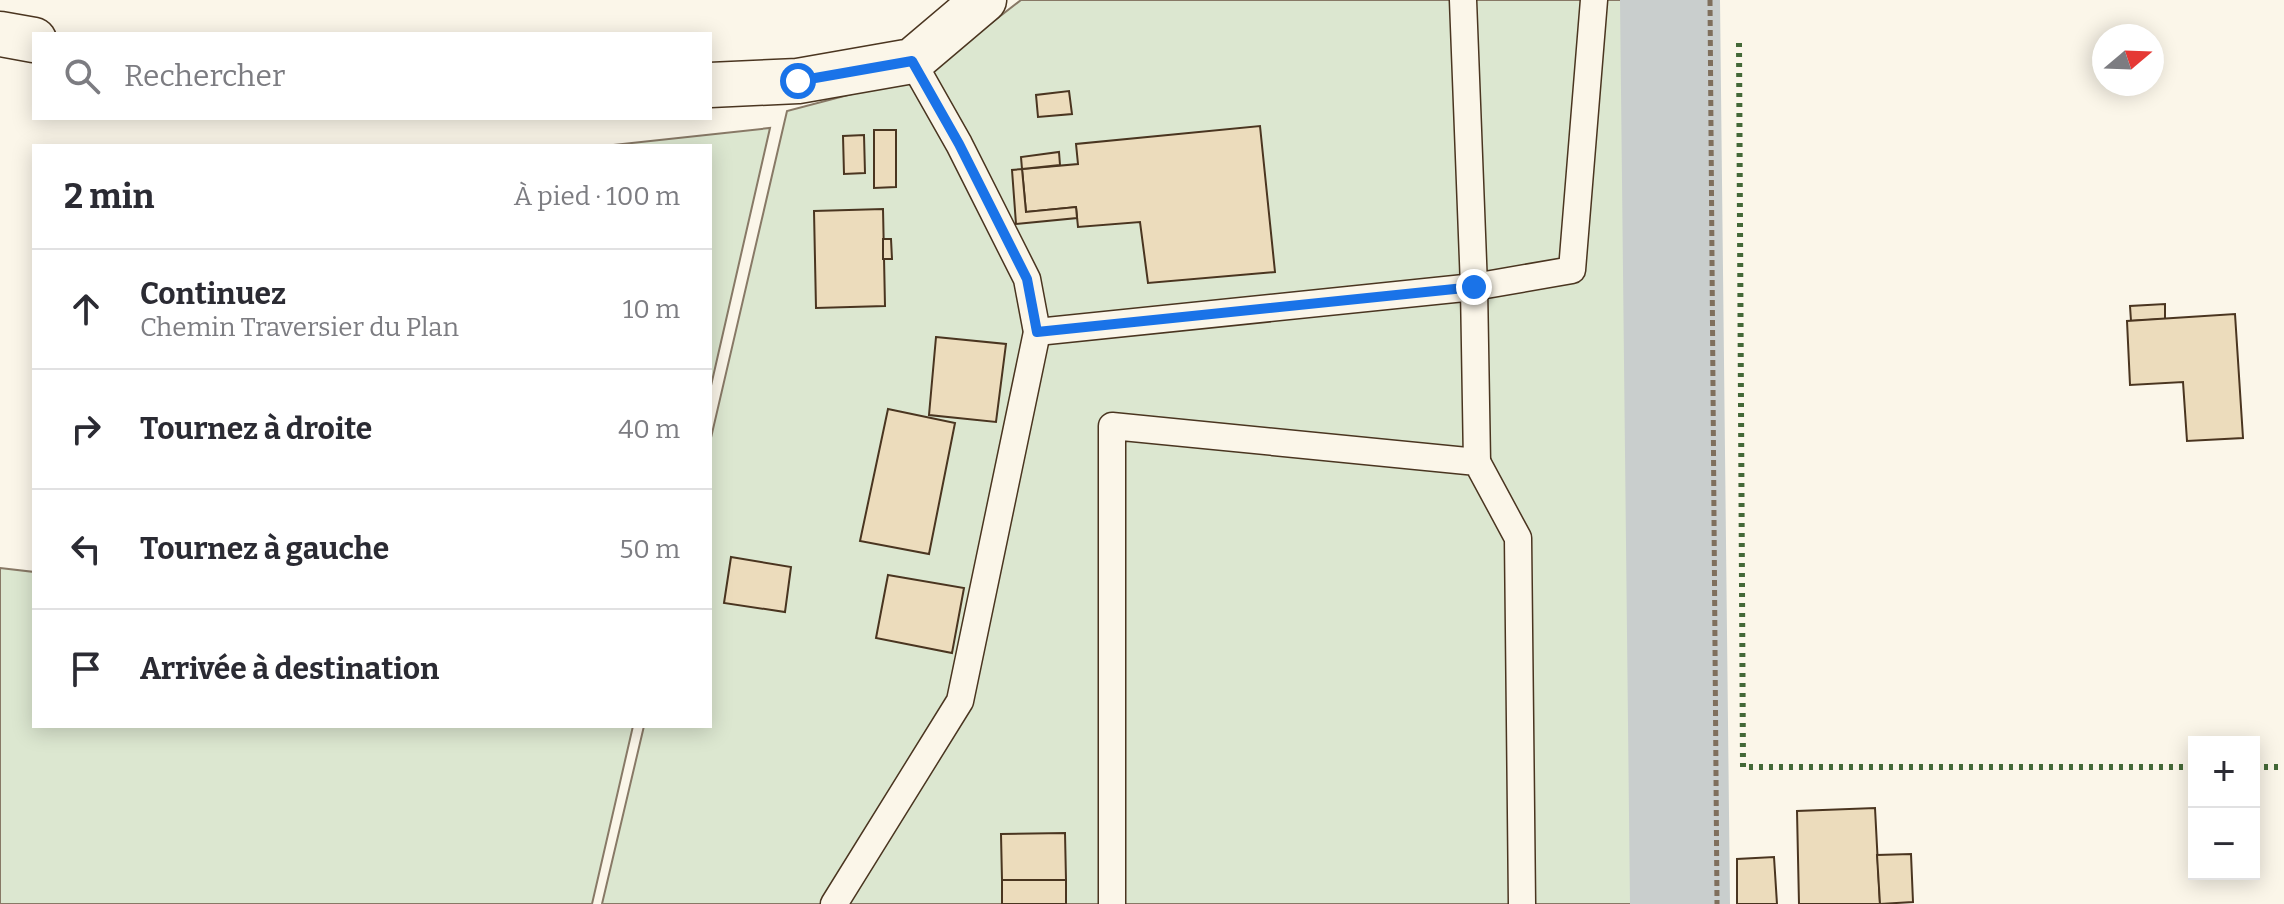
<!DOCTYPE html>
<html lang="fr">
<head>
<meta charset="utf-8">
<style>
  body { margin:0; font-family:Bitter,serif; background:#f7f7f7; color:#2b2b33 }
  .controls { position:absolute; right:24px; bottom:24px; display:grid; overflow:hidden; border-radius:0px; box-shadow:0 4px 20px #0003 }
  .controls button { width:72px; height:72px; display:grid; place-items:center; padding:0; border:0; border-bottom:2px solid #e1e1e2; background:#fff; color:#2b2b33; font:40px sans-serif }
  .compass { position:absolute; left:2092px; top:24px; width:72px; height:72px; border-radius:50%; background:#fff; box-shadow:0 4px 20px #0003; rotate:71deg }
  .stop { position:absolute; width:24px; height:24px; margin:-18px; border:6px solid #1a73e8; border-radius:50%; background:#fff }
  .stop.end { background:#1a73e8; border-color:#fff; box-shadow:0 2px 8px #0008 }
  .list { margin:0; padding:0; list-style:none }
  h2 { display:flex; justify-content:space-between; align-items:center; height:104px; margin:0; padding:0 32px; font-size:34px }
  h2 small { font-size:26px; font-weight:400; color:#7c7c81 }
  .list li { display:grid; grid-template-columns:52px 1fr auto; gap:24px; align-items:center; box-sizing:border-box; height:120px; padding:0 32px; border-top:2px solid #e1e1e2 }
  .list b { display:block; font-size:30px; white-space:nowrap }
  .list p { margin:0; font-size:26px; white-space:nowrap; color:#7c7c81 }
  .list em { font-size:26px; font-style:normal; color:#7c7c81 }
  .icon { flex:none; width:44px; height:44px; fill:none; stroke:currentColor; stroke-width:2; stroke-linecap:round; stroke-linejoin:round }
  .map { position:relative; flex:none; width:2284px; height:904px; overflow:hidden }
  .search { position:absolute; background:#fff; box-shadow:0 4px 20px #0003; left:32px; top:32px; width:680px; height:88px; display:flex; align-items:center; gap:20px; box-sizing:border-box; padding:0 28px; border-radius:0px; color:#7c7c81; font-size:30px }
  .panel { position:absolute; background:#fff; box-shadow:0 4px 20px #0003; left:32px; top:144px; width:680px; height:584px; border-radius:0px }
  .map>svg:first-child { display:block }
</style>
</head>
<body>
<div class="map">
<svg width="2284" height="904" viewBox="0 0 2284 904">
  <rect width="100%" height="100%" fill="#fbf6e9"/>
  <g fill="#dce7d0" stroke="#887966" stroke-width="2">
    <polygon points="1021,0 1634,0 1635,331 1650,904 602,904 644,726 710,726 710,442 787,111 924,75"/>
    <polygon points="770,128 710,390 710,146 604,146"/>
    <polygon points="0,568 34,572 34,726 633,726 592,904 0,904"/>
  </g>
  <g fill="none" stroke-linecap="round" stroke-linejoin="round">
    <polyline stroke="#c9cecd" stroke-width="100" points="1670,0 1680,904"/>
  </g>
  <g fill="#ecdcbc" stroke="#4a3520" stroke-width="2">
    <polygon points="1069,91 1072,114 1038,117 1036,95"/>
    <polygon points="1260,126 1275,272 1148,283 1140,222 1078,227 1076,207 1026,212 1022,169 1078,164 1076,144"/>
    <polygon points="874,130 896,130 896,187 874,188"/>
    <polygon points="864,135 865,173 844,174 843,136"/>
    <polygon points="1059,152 1060,165 1022,169 1021,157"/>
    <polygon points="1022,169 1026,212 1076,207 1077,218 1016,224 1012,170"/>
    <polygon points="883,209 885,306 816,308 814,211"/>
    <polygon points="883,239 891,239 892,259 883,259"/>
    <polygon points="2165,304 2165,319 2131,321 2130,306"/>
    <polygon points="2235,314 2243,438 2187,441 2183,382 2130,385 2127,321"/>
    <polygon points="936,337 1006,344 996,422 929,415"/>
    <polygon points="888,409 955,423 929,554 860,541"/>
    <polygon points="731,557 791,567 785,612 724,603"/>
    <polygon points="888,575 964,588 952,653 876,638"/>
    <polygon points="1875,808 1880,904 1799,904 1797,811"/>
    <polygon points="1065,833 1066,880 1002,880 1001,834"/>
    <polygon points="1911,854 1913,902 1880,904 1877,855"/>
    <polygon points="1774,857 1777,904 1737,904 1737,859"/>
    <rect x="1002" y="880" width="64" height="24"/>
  </g>
  <g fill="none" stroke-linecap="round" stroke-linejoin="round">
    <defs>
      <g id="lane">
        <polyline points="1463,0 1474,287 1477,462"/>
        <polyline points="1037,332 1474,287 1572,270 1594,0"/>
        <polyline points="834,904 960,701 1037,332 1027,279 959,144 912,61"/>
        <polyline points="1112,904 1112,426 1477,462 1518,538 1522,904"/>
      </g>
      <g id="street">
        <polyline points="0,34 34,40"/>
        <polyline points="710,85 798,81 912,61 984,0"/>
      </g>
    </defs>
    <use href="#lane" stroke="#4a3520" stroke-width="29"/>
    <use href="#street" stroke="#4a3520" stroke-width="47"/>
    <polyline stroke="#7f6f5c" stroke-width="5" stroke-dasharray="6 4" stroke-linecap="butt" points="1710,0 1717,904"/>
    <use href="#lane" stroke="#fbf6e9" stroke-width="26"/>
    <use href="#street" stroke="#fbf6e9" stroke-width="44"/>
    <g stroke="#436837" stroke-width="6" stroke-dasharray="4 6" stroke-linecap="butt">
      <polyline points="1739,43 1743,767 2194,767"/>
      <polyline points="2254,767 2284,767"/>
    </g>
  </g>
  <g fill="none" stroke-linecap="round" stroke-linejoin="round">
    <polyline stroke="#1a73e8" stroke-width="10" points="798,81 912,61 959,144 1027,279 1037,332 1474,287"/>
  </g>
</svg>
<div class="controls">
<button>+</button>
<button>−</button>
</div>
<svg class="compass" viewBox="-18 -18 36 36"><path d="M0-13l5 13h-10z" fill="#e53935"/><path d="M0 13l5-13h-10z" fill="#7c7c81"/></svg>
<div class="stop" style="left:798px;top:81px"></div>
<div class="stop end" style="left:1474px;top:287px"></div>
<div class="search"><svg class="icon" aria-label="search" viewBox="0 0 24 24"><circle cx="10" cy="10" r="6"/><path d="M15 15l6 6"/></svg>Rechercher</div>
<section class="panel">
<h2>2 min<small>À pied · 100 m</small></h2>
<ul class="list">
<li><svg class="icon" aria-label="ahead" viewBox="0 0 24 24"><path d="M12 20V5M6 11l6-6 6 6"/></svg><div><b>Continuez</b><p>Chemin Traversier du Plan</p></div><em>10 m</em></li>
<li><svg class="icon" aria-label="right" viewBox="0 0 24 24"><path d="M7 20v-9h11M14 6l5 5-5 5"/></svg><div><b>Tournez à droite</b></div><em>40 m</em></li>
<li><svg class="icon" aria-label="left" viewBox="0 0 24 24"><path d="M17 20v-9H6M10 6l-5 5 5 5"/></svg><div><b>Tournez à gauche</b></div><em>50 m</em></li>
<li><svg class="icon" aria-label="arrive" viewBox="0 0 24 24"><path d="M6 21V4h12l-3 4 3 4H6"/></svg><div><b>Arrivée à destination</b></div></li>
</ul>
</section>
</div>
</body>
</html>
